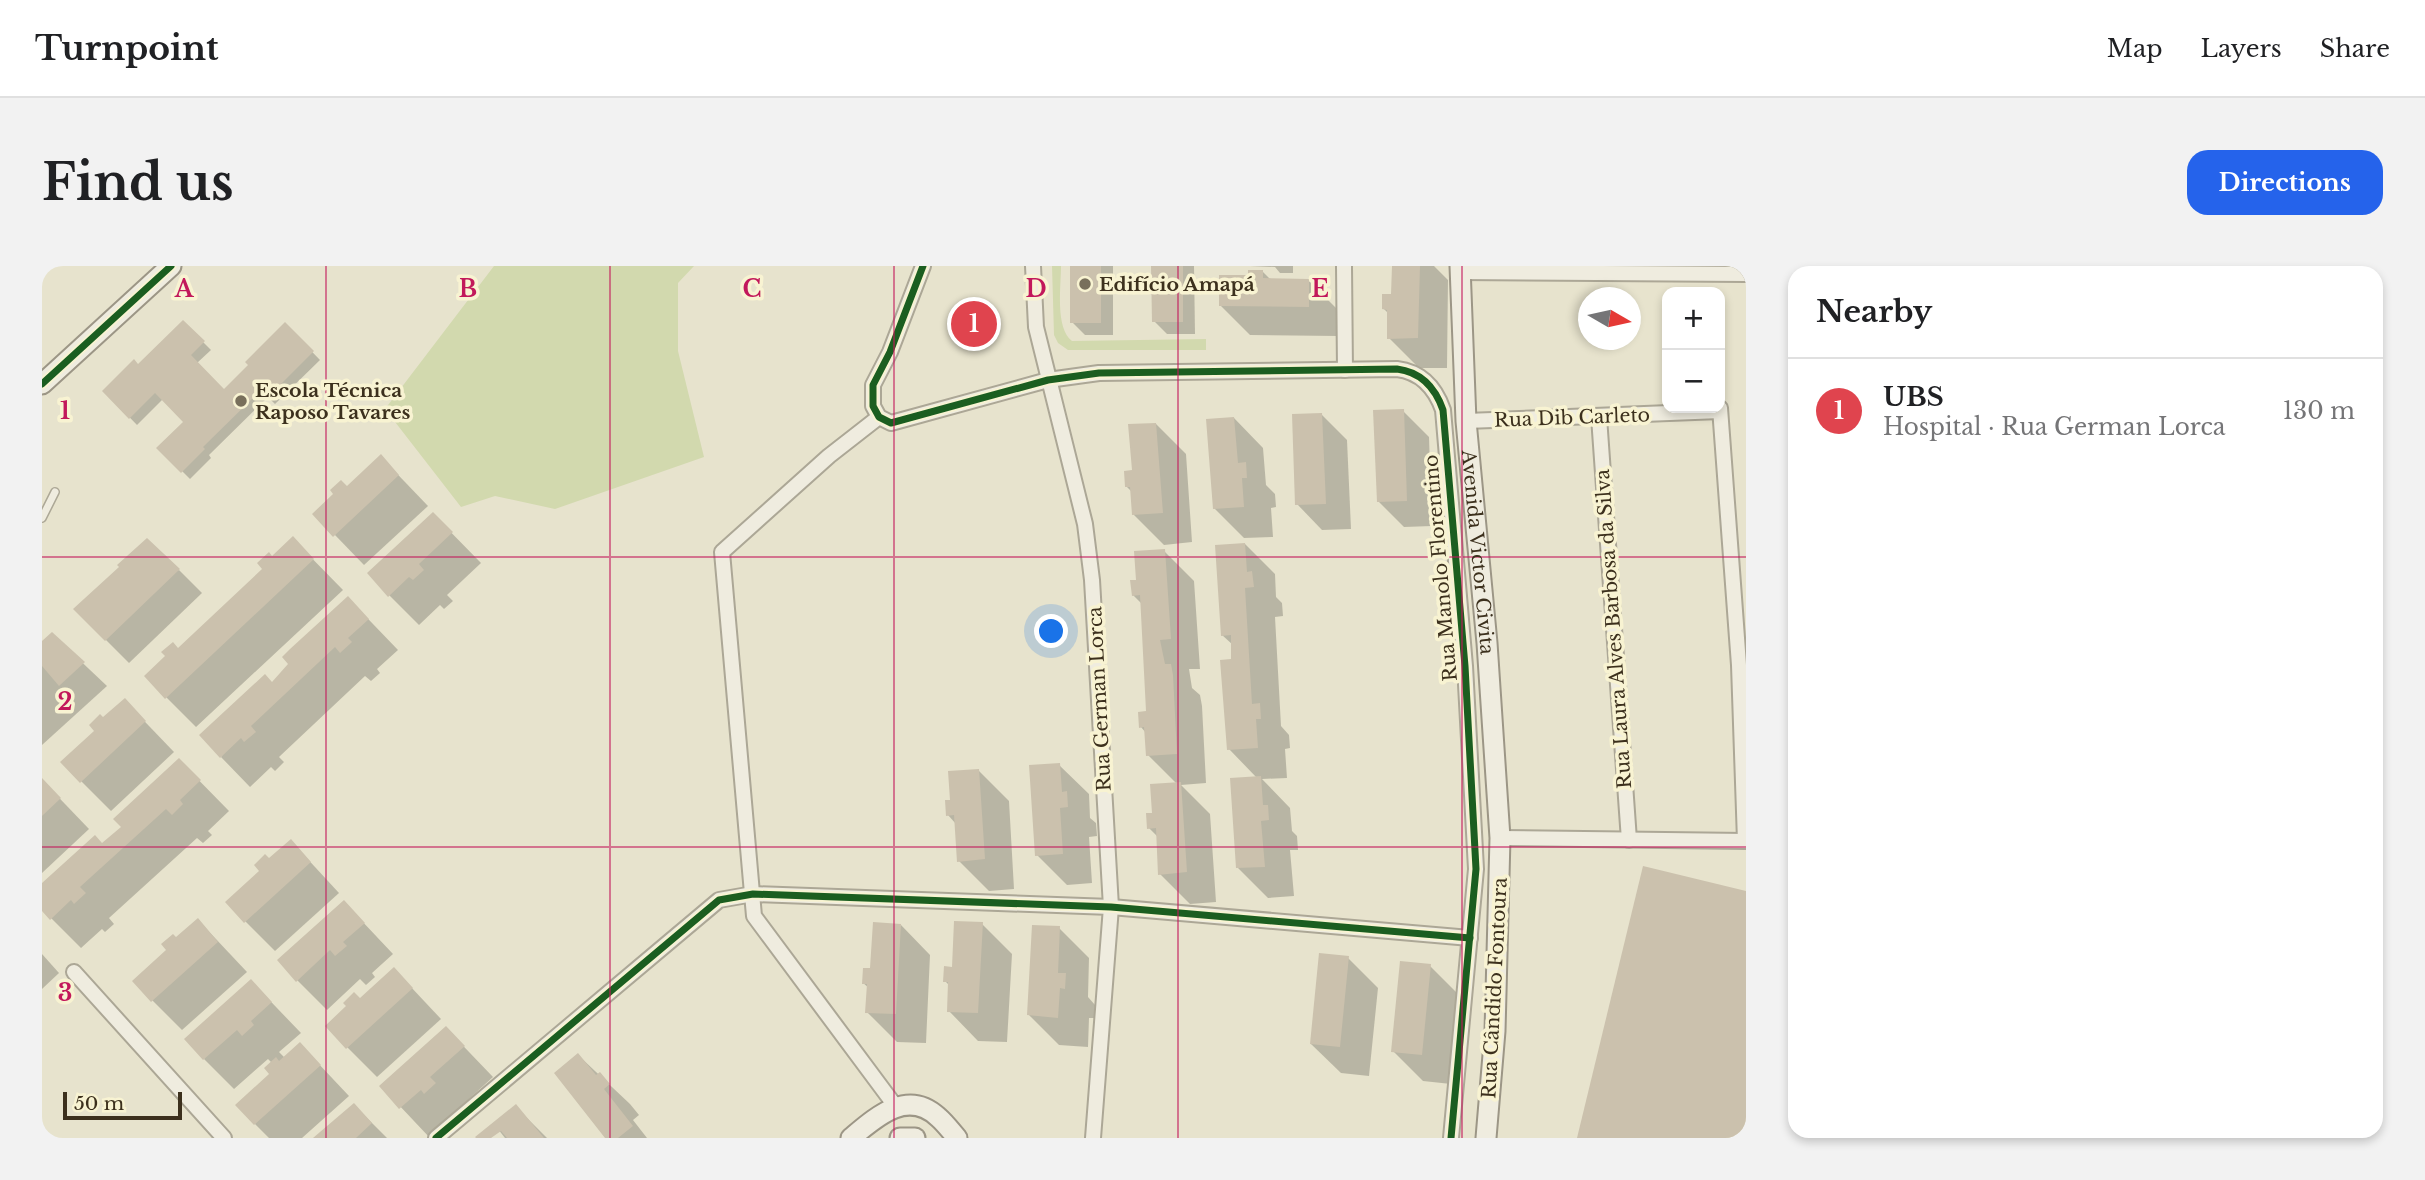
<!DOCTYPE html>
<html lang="en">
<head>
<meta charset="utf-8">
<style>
  body { margin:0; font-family:"Libre Baskerville",serif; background:#f2f2f2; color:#202124 }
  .controls { position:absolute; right:21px; top:21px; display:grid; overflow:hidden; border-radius:14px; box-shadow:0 4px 10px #0003 }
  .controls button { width:63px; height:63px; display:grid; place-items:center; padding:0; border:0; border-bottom:2px solid #e0e0e0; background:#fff; color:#202124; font:35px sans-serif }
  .compass { position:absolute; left:1536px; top:21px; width:63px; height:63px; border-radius:50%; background:#fff; box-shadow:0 4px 10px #0003; rotate:99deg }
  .scale { position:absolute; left:21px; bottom:18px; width:119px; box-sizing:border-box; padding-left:7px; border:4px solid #3c301d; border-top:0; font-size:19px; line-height:24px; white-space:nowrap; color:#3c301d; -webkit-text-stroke:5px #f8f3d2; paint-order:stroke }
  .you { position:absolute; left:1010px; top:366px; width:24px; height:24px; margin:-18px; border:5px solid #fff; border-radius:50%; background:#1a73e8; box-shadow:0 0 0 10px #1a73e833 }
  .badge { display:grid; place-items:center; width:46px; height:46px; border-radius:50%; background:#2563eb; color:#fff; font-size:23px; font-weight:700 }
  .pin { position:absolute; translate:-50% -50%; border:4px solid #fff; box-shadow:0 2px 7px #0006 }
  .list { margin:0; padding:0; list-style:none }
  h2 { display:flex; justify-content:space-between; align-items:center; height:91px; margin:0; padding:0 28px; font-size:30px }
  h2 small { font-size:23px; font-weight:400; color:#757577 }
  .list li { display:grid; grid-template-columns:46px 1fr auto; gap:21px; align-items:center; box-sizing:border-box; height:105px; padding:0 28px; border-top:2px solid #e0e0e0 }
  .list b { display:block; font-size:26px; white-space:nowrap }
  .list p { margin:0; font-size:23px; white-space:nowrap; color:#757577 }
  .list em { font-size:23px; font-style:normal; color:#757577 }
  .map { position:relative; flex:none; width:1704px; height:872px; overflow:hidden; border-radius:21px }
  header { display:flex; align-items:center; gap:42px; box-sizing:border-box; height:98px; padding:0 35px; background:#fff; border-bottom:2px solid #e0e0e0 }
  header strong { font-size:33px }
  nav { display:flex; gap:38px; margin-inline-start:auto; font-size:24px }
  .intro { display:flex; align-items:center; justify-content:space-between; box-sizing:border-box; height:168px; padding:0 42px }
  h1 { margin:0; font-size:49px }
  .button { padding:18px 32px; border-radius:21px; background:#2563eb; color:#fff; font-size:24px; font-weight:700 }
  main { display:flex; gap:42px; padding:0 42px }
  aside { flex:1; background:#fff; border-radius:21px; box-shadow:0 4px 10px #0003 }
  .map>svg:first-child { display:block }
</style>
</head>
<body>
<header>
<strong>Turnpoint</strong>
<nav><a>Map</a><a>Layers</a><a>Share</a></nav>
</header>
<div class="intro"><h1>Find us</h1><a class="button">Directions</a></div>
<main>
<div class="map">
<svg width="1704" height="872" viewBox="0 0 1704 872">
  <rect width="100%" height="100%" fill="#e7e3cd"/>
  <g fill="#d2d9ae">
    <polygon points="452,0 652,0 636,17 636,85 662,191 513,243 453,230 419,241 343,143"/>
    <path d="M1010 0H1019C1019 21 1013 62 1030 75L1164 73V84H1026L1016 77 1012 69Z"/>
  </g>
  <g fill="#0003">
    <polygon points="1029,0 1071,0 1071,69 1043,69 1030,56"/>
    <polygon points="1111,0 1152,0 1153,68 1125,68 1112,55"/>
    <polygon points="1208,0 1251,0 1251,7 1238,7 1233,1"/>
    <polygon points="1350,0 1392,0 1406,14 1405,102 1377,102 1347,72 1347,48 1342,43 1350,30"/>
    <polygon points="1221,6 1229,14 1267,15 1297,45 1296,70 1208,69 1179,40 1207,11"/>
    <polygon points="141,56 169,84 155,97 182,125 209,99 243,58 278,94 233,138 226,131 167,189 169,192 148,213 117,182 144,156 121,133 95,159 62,125 96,100"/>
    <polygon points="1361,145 1387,171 1390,260 1362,261 1336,235"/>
    <polygon points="1280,149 1305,174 1309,263 1280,264 1255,238"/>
    <polygon points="1192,152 1221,182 1224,219 1233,228 1234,241 1229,242 1231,271 1202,272 1172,242"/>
    <polygon points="1114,158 1144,188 1150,276 1122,279 1092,249 1090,226 1084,220"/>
    <polygon points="339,191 386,240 322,299 293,269 305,222"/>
    <polygon points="391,248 439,297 405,329 411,335 402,343 398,339 377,359 347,329"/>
    <polygon points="251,273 301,324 154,461 124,431 136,384 223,303"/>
    <polygon points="1203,278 1233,308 1234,331 1240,337 1241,350 1233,351 1239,460 1247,469 1248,482 1243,483 1245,512 1220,513 1248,542 1250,565 1255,570 1256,584 1248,584 1252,630 1226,632 1196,602 1215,512 1187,483 1191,379 1180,369"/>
    <polygon points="1122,285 1152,315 1158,403 1147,403 1150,422 1158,429 1160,440 1164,517 1139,519 1168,548 1174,636 1148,638 1118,608 1116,571 1107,562 1111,548 1135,518 1106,489 1104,467 1099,461 1106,447 1100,338 1091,329 1096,315"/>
    <polygon points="137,304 160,327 87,397 33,343"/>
    <polygon points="306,332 356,384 335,403 338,407 329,415 323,410 237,491 242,496 233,505 229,501 208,521 179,491 230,418"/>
    <polygon points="10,368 65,420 0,479 0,377"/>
    <polygon points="83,435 132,486 69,545 39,515 61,454"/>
    <polygon points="137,494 187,545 166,565 170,569 161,577 155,572 67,652 72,658 63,666 60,663 39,682 0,643 0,621 60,579 81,561"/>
    <polygon points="1017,499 1047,528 1048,552 1054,557 1055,570 1047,571 1050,617 1025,619 995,589"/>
    <polygon points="937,505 967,535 972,623 947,625 917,595 914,558 906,549 910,535"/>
    <polygon points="0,514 47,563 0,607"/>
    <polygon points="249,575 297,627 233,685 203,655 220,605 227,594"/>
    <polygon points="302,636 351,688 330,707 333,711 324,719 318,713 285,744 255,714"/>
    <polygon points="156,654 205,706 140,764 110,734 135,673"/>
    <polygon points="940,658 970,688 965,776 936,775 907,745 908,720 903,715"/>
    <polygon points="859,659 888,689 884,777 855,776 825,746 827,722 821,717"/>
    <polygon points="1017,662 1047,692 1046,731 1053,739 1052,752 1047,752 1046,781 1017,779 987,749"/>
    <polygon points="0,688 17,707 0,723"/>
    <polygon points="1306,692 1336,722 1327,810 1299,807 1269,778"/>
    <polygon points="1388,700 1418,730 1409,818 1381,815 1351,785"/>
    <polygon points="352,703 399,753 335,811 305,781 318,734"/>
    <polygon points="209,715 259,767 237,786 243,792 258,778 307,830 260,872 227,872 213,858 229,808 230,797 226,793 192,823 162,793"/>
    <polygon points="404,762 451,811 417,842 422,848 388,872 339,820"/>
    <polygon points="536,789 588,838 597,849 591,854 605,872 567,872 515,807"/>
    <polygon points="312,839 345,872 275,872"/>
    <polygon points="474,841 505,872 463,872 452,858"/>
  </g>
  <g fill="#cbc1ad">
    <rect x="1028" y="0" width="31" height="57"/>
    <polygon points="1109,0 1141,0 1141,56 1110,56"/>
    <polygon points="1350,0 1378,0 1376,72 1345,73 1345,44 1340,43 1340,28 1349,28"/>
    <polygon points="1206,4 1221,4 1221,12 1267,13 1267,41 1177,40 1177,9 1206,9"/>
    <polygon points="141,54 163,75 149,89 182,123 206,99 203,96 243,56 272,85 225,132 218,125 161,181 163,183 139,207 114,182 141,156 113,127 87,153 60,125 92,93 96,98"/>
    <polygon points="1362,143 1365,235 1335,236 1331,144"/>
    <polygon points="1280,147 1284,238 1253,239 1250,148"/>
    <polygon points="1192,151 1196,197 1204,196 1205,212 1200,212 1202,241 1171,243 1164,153"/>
    <polygon points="1114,157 1121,247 1090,249 1088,221 1083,221 1082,205 1090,204 1086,158"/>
    <polygon points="339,188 357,209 291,271 270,248 291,228 288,224 299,214 305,220"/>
    <polygon points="391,246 411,266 377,298 382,304 371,314 367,311 346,331 325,307"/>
    <polygon points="251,270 272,293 123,433 102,410 123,390 119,386 131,376 136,382 220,303 215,297 227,286 230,290"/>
    <polygon points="105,272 138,303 63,375 31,343 77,301 75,299"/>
    <polygon points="1203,277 1205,306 1210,305 1212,321 1203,322 1210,438 1218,437 1219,453 1214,453 1216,482 1185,484 1178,394 1189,393 1189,369 1179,370 1173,279"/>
    <polygon points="1123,283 1129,373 1118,374 1123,398 1129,398 1131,409 1135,488 1104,490 1102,461 1097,462 1096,446 1104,445 1098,329 1090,330 1088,314 1094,314 1092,285"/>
    <polygon points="306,330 327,353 306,372 310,376 298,387 293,381 209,460 214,466 202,476 199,472 178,492 157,469 223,408 230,416 246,398 240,391 248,383"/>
    <polygon points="10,366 43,396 17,420 0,400 0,375"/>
    <polygon points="83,432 104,455 38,517 18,496 52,465 47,459 58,448 61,451"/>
    <polygon points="137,492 159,514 138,534 141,538 130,549 124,543 38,621 44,627 32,638 29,634 8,654 0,645 0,617 53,569 60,577 79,561 71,553"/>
    <polygon points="1018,497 1020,526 1025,525 1026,541 1018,542 1021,588 993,590 987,499"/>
    <polygon points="937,503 943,593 915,596 912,549 904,550 903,534 908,534 906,505"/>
    <polygon points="1219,510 1221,539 1226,539 1227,554 1219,555 1223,601 1194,602 1188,512"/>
    <polygon points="0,512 19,532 0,550"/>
    <polygon points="1139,516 1145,606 1116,609 1114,562 1105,563 1104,547 1110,547 1108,518"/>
    <polygon points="249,573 269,596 202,657 183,636 217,605 212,599 223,588 227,592"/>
    <polygon points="1601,600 1704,625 1704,872 1535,872"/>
    <polygon points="302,634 323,657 301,676 305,680 293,690 288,684 254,716 235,694"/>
    <polygon points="156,652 176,676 109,736 90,715 124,684 119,678 131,668 134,671"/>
    <polygon points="912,655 941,656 936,747 905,746 906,716 901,716 902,700 910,701"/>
    <polygon points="831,656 859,658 854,748 823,747 825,718 820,718 821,702 828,702"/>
    <polygon points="990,659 1018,660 1016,707 1024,707 1023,723 1018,722 1016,752 985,749"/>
    <polygon points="1277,687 1307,690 1298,781 1268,778"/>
    <polygon points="1358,695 1389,698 1380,789 1349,786"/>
    <polygon points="352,701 371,722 304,783 283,760 304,740 301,737 312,726 318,732"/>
    <polygon points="209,713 230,736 209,755 212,759 200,770 195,764 161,794 142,773"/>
    <polygon points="404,760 423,780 388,811 394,817 382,828 379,824 357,843 337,820"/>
    <polygon points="258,776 279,799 212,859 193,839 227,808 222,802 234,791 237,795"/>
    <polygon points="536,787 554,809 558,806 568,818 562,823 591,860 576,872 563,872 512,807"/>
    <polygon points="312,837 330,857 314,872 271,872"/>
    <polygon points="474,838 502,872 465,872 459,865 449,872 434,872 433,871"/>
  </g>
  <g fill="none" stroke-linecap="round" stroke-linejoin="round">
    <defs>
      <polyline id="lane" points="0,252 13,226"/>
      <g id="street">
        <path d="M881 0 848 86 831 119V140L837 151 849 157 1006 114 1057 107 1355 103C1379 106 1393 121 1401 144L1423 400 1434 603 1409 872"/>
        <polyline points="991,0 994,61 1043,258 1050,314 1069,641 1051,872"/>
        <polyline points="1302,0 1303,104"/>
        <polyline points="1418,6 1704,8"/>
        <polyline points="1678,142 1697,399 1703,575"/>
        <polyline points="837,151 787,190 680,286 712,650 854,841"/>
        <polyline points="1557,151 1587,574"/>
        <polyline points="1424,155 1678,145"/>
        <polyline points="1458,572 1704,575"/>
        <polyline points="32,706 182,872"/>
        <polyline points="394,872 677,634 711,628 1069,641 1428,672"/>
      </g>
      <g id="secondary">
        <path id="s1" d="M1418 0 1424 155 1445 377 1458 572 1453 765 1444 872"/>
        <polyline points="0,118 129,0"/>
        <path d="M809 872C833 852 865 822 896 851 903 857 909 865 915 872"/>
        <polyline points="858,872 873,872"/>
      </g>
    </defs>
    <use href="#lane" stroke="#aca796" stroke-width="10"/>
    <use href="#street" stroke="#aca796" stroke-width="18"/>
    <use href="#secondary" stroke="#9c9686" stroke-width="23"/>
    <use href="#lane" stroke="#efecdf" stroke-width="7"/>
    <use href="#street" stroke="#efecdf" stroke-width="14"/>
    <use href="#secondary" stroke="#efecdf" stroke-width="19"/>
    <defs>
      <g id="cycleway">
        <path d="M881 0 848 86 831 119V140L837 151 849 157 1006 114 1057 107 1355 103C1379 106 1393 121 1401 144L1423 400 1434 603 1409 872"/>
        <polyline points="0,118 129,0"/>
        <polyline points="394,872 677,634 711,628 1069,641 1428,672"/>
      </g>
    </defs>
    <use href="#cycleway" stroke="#f8f3d2" stroke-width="11"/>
    <use href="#cycleway" stroke="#1b5e20" stroke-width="7"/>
  </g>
  <path fill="none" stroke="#c2185b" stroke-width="2" stroke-opacity="0.55" d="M284 0V872M568 0V872M852 0V872M1136 0V872M1420 0V872M0 291H1704M0 581H1704"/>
  <g fill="#786f5b" stroke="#f8f3d2" stroke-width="2.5">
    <circle cx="1043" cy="18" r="7"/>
    <circle cx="199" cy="135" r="7"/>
  </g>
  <g text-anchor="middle" stroke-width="7" stroke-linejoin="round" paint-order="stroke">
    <g font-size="19" font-weight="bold" fill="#3c301d" stroke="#f8f3d2" text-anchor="start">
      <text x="1057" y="25">Edifício Amapá</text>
      <text x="213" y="131">Escola Técnica<tspan x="213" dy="22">Raposo Tavares</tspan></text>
    </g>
    <g font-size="19" fill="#3c301d" stroke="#f8f3d2">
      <text transform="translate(1530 151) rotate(-2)" y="7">Rua Dib Carleto</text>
      <text dy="7" stroke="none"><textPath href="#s1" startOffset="287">Avenida Victor Civita</textPath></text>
      <text transform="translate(1398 302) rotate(-95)" y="7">Rua Manolo Florentino</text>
      <text transform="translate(1571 363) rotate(-94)" y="7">Rua Laura Alves Barbosa da Silva</text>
      <text transform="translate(1057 433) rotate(-93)" y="7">Rua German Lorca</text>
      <text transform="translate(1452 722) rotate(-87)" y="7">Rua Cândido Fontoura</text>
    </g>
  </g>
  <g font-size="23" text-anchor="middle" font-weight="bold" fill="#c2185b" stroke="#f8f3d2" stroke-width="7" stroke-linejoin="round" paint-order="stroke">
    <text x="142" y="31">A</text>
    <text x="426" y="31">B</text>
    <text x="710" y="31">C</text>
    <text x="994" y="31">D</text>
    <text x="1278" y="31">E</text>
    <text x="23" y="153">1</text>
    <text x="23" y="444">2</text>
    <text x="23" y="735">3</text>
  </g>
</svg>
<div class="controls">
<button>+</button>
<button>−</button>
</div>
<svg class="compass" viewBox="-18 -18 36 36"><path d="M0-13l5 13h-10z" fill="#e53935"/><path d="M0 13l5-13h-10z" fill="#757577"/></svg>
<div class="scale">50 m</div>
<div class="you"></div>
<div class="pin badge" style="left:932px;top:58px;background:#e0444e">1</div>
</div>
<aside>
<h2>Nearby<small></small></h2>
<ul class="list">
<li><span class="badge" style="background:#e0444e">1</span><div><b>UBS</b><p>Hospital · Rua German Lorca</p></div><em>130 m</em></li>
</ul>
</aside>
</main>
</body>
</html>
